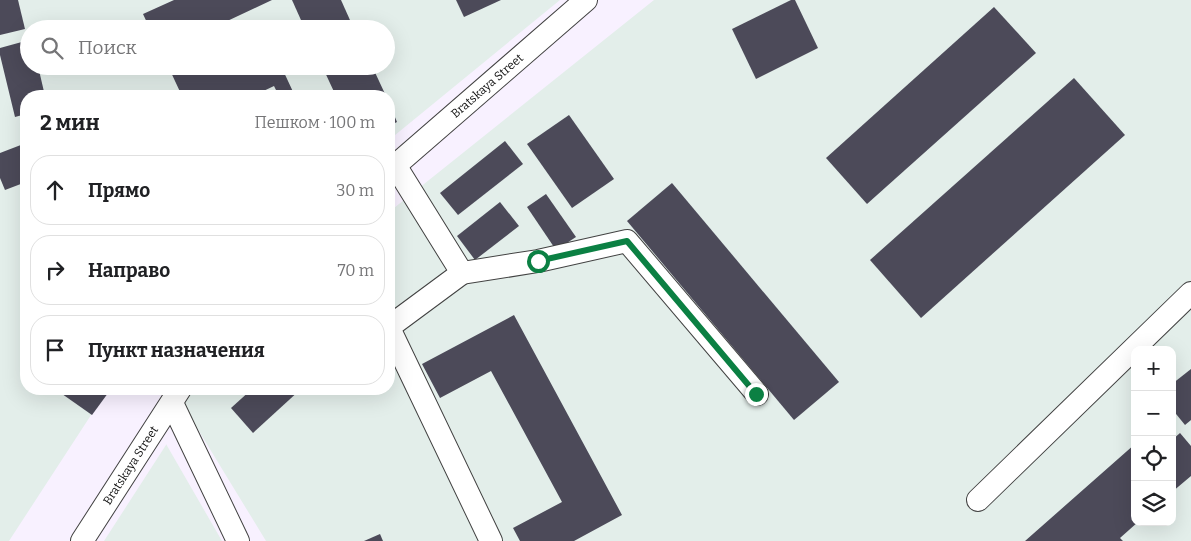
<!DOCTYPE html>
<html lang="ru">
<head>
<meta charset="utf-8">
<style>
  body { margin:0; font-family:Bitter,serif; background:#f6f6f6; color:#202124 }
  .controls { position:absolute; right:15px; bottom:15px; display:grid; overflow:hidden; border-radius:10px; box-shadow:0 5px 20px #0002 }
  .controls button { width:45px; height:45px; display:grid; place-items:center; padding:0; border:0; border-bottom:1px solid #e0e0e0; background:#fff; color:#202124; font:25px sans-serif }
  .stop { position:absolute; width:15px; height:15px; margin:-11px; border:4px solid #0b8043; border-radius:50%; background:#fff }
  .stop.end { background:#0b8043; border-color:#fff; box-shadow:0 1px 5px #0008 }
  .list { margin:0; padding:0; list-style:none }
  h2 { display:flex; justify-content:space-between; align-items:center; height:65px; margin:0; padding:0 20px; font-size:21px }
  h2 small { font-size:16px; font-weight:400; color:#757577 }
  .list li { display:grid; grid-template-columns:32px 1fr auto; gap:15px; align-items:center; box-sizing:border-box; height:70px; margin:0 10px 10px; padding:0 10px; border:1px solid #e0e0e0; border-radius:20px }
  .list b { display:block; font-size:19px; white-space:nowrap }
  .list em { font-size:16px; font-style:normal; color:#757577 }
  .icon { flex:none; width:28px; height:28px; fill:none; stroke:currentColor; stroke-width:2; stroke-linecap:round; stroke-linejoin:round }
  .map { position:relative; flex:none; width:1191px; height:541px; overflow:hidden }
  .search { position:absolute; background:#fff; box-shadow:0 5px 20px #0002; left:20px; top:20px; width:375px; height:55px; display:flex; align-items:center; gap:12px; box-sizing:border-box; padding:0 18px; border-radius:28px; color:#757577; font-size:19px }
  .panel { position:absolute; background:#fff; box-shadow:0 5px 20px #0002; left:20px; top:90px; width:375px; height:305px; border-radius:20px }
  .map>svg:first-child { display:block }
</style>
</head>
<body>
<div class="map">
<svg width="1191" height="541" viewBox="0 0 1191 541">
  <rect width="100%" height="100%" fill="#f8f1ff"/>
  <g fill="#e3eeea" fill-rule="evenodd">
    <path d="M0 0H560L389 140V96H26V389H108L9 541H0ZM29 29H386V66H29Z"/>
    <path d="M654 0H1191V541H266L180 400 188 389H389V212ZM1135 350H1172V522H1135Z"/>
    <polygon points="166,444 222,541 104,541 166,445"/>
  </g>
  <g fill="#4c4a59">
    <polygon points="0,0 18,0 25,29 0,35"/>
    <polygon points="174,0 272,0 223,23 226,29 150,29 143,14"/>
    <polygon points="292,0 341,0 354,29 305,29"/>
    <polygon points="456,0 501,0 464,17"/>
    <polygon points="791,0 795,0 818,48 756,79 732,29"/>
    <polygon points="994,7 1036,53 867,204 826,158"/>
    <polygon points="29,40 29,66 38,66 45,96 26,96 26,114 15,117 0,55 0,48"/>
    <polygon points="168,66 243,66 245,71 254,66 281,66 295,96 279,96 274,86 253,96 182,96"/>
    <polygon points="322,66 372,66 386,96 336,96"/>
    <polygon points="1074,78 1125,135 921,318 870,260"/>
    <polygon points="389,103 397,122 389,126"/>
    <polygon points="569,115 614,179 572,208 527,144"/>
    <polygon points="505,141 523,164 458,215 440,193"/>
    <polygon points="26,143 26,182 5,190 0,178 0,153"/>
    <polygon points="672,183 839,382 794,420 627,221"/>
    <polygon points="546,194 576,237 556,250 527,207"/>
    <polygon points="500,202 519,226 475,260 457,236"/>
    <polygon points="514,315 622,515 574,541 520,541 513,528 562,502 491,371 440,398 422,364"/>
    <polygon points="1191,369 1191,420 1185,425 1172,409 1172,384"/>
    <polygon points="55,389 111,389 92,415"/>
    <polygon points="252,389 301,389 253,433 231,408"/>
    <polygon points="1180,433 1191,446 1191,476 1172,492 1172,440"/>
    <polygon points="1135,444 1135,522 1138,522 1120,538 1123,541 1025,541"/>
    <polygon points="380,534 383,541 364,541"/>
  </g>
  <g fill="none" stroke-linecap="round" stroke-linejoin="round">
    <defs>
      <g id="minor">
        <polyline points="395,165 462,273 538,261 627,241 757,394"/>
        <path id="s1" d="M389 171 586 0"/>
        <polyline points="389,327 462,273"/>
        <polyline points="389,328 491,541"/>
        <polyline points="172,403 238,541"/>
        <polyline points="978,500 1191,293"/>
        <path id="s2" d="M82 541 180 389"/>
      </g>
    </defs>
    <use href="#minor" stroke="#424242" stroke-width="24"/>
    <use href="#minor" stroke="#fff" stroke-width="22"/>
  </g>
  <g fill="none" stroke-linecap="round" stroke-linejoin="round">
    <polyline stroke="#0b8043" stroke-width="6" points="538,261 627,241 756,394"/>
  </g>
  <g text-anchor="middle" stroke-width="5" stroke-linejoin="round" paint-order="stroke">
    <g font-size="12" fill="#0f0f0f" stroke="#fff">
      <text dy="4" stroke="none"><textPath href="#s1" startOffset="130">Bratskaya Street</textPath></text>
      <text dy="4" stroke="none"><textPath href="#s2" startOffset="90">Bratskaya Street</textPath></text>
    </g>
  </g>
</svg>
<div class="controls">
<button>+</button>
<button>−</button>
<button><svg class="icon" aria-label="locate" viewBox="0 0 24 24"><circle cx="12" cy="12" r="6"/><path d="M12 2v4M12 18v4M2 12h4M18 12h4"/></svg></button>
<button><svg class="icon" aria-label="layers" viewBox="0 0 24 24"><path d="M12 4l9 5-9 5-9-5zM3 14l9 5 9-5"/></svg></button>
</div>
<div class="stop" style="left:538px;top:261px"></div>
<div class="stop end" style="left:756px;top:394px"></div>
<div class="search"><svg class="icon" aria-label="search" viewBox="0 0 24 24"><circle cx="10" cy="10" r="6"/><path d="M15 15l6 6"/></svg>Поиск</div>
<section class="panel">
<h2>2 мин<small>Пешком · 100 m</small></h2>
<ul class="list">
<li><svg class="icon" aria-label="ahead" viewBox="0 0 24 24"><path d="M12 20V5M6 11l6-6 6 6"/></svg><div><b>Прямо</b></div><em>30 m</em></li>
<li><svg class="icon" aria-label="right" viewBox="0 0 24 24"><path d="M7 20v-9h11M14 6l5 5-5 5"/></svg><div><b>Направо</b></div><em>70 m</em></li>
<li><svg class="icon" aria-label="arrive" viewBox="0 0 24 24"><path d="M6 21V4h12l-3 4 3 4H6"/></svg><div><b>Пункт назначения</b></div></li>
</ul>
</section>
</div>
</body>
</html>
